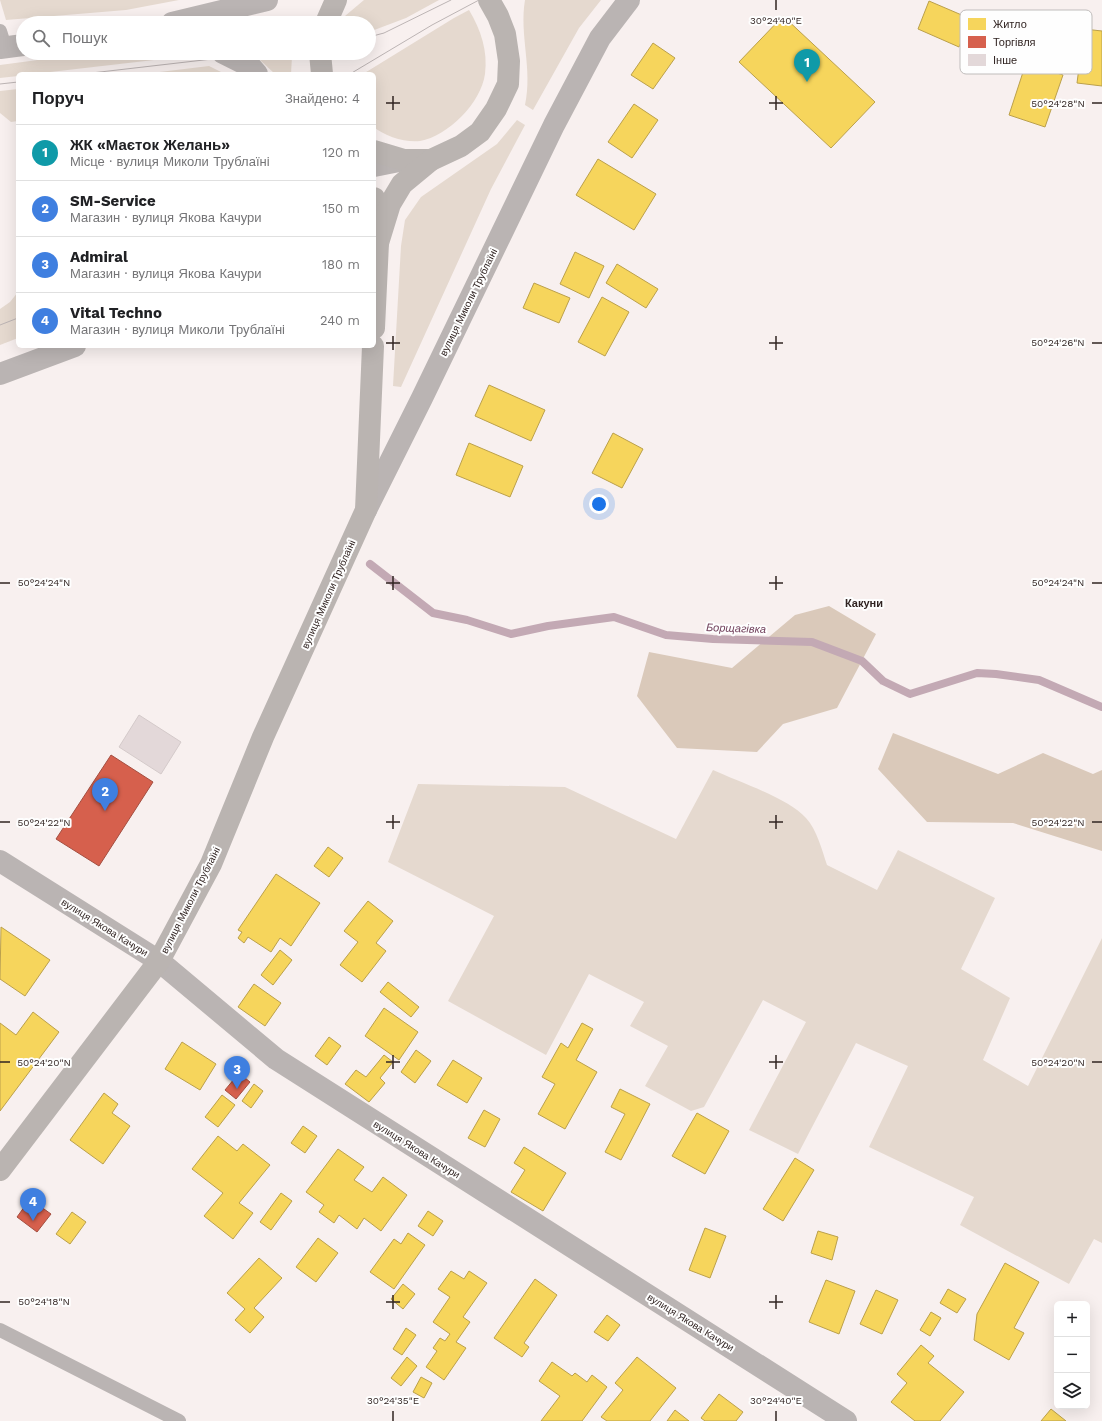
<!DOCTYPE html>
<html lang="uk">
<head>
<meta charset="utf-8">
<style>
  body { margin:0; font-family:"Work Sans",sans-serif; background:#f6f6f6; color:#202124 }
  .controls { position:absolute; right:12px; bottom:12px; display:grid; overflow:hidden; border-radius:6px; box-shadow:0 4px 16px #0002 }
  .controls button { width:36px; height:36px; display:grid; place-items:center; padding:0; border:0; border-bottom:1px solid #e0e0e0; background:#fff; color:#202124; font:20px sans-serif }
  .you { position:absolute; left:599px; top:504px; width:14px; height:14px; margin:-10px; border:3px solid #fff; border-radius:50%; background:#1a73e8; box-shadow:0 0 0 6px #1a73e833 }
  .badge { display:grid; place-items:center; width:26px; height:26px; border-radius:50%; background:#776b6a; color:#fff; font-size:13px; font-weight:700 }
  .pin { position:absolute; translate:-50% -33px; filter:drop-shadow(0 1px 2px #0008) }
  .pin::after { content:''; position:absolute; top:21px; width:14px; height:12px; background:inherit; clip-path:polygon(0 0,100% 0,50% 100%) }
  .list { margin:0; padding:0; list-style:none }
  h2 { display:flex; justify-content:space-between; align-items:center; height:52px; margin:0; padding:0 16px; font-size:17px }
  h2 small { font-size:13px; font-weight:400; color:#757577 }
  .list li { display:grid; grid-template-columns:26px 1fr auto; gap:12px; align-items:center; box-sizing:border-box; height:56px; padding:0 16px; border-top:1px solid #e0e0e0 }
  .list b { display:block; font-size:15px; white-space:nowrap }
  .list p { margin:0; font-size:13px; white-space:nowrap; color:#757577 }
  .list em { font-size:13px; font-style:normal; color:#757577 }
  .icon { flex:none; width:22px; height:22px; fill:none; stroke:currentColor; stroke-width:2; stroke-linecap:round; stroke-linejoin:round }
  .map { position:relative; flex:none; width:1102px; height:1421px; overflow:hidden }
  .search { position:absolute; background:#fff; box-shadow:0 4px 16px #0002; left:16px; top:16px; width:360px; height:44px; display:flex; align-items:center; gap:10px; box-sizing:border-box; padding:0 14px; border-radius:22px; color:#757577; font-size:15px }
  .panel { position:absolute; background:#fff; box-shadow:0 4px 16px #0002; left:16px; top:72px; width:360px; height:276px; border-radius:6px }
  .map>svg:first-child { display:block }
</style>
</head>
<body>
<div class="map">
<svg width="1102" height="1421" viewBox="0 0 1102 1421">
  <rect width="100%" height="100%" fill="#f8f0ef"/>
  <g fill="#e5d9cf">
    <polygon points="0,0 179,0 126,10 6,20"/>
    <polygon points="364,0 439,0 406,18 369,32 369,23 344,23 345,16"/>
    <path d="M525 0H601L579 28 533 110 525 105C533 69 519 35 525 0Z"/>
    <path d="M469 10C481 30 488 51 485 74 481 103 448 136 420 141 406 143 384 136 374 127V74H363L454 18Z"/>
    <polygon points="90,53 173,53 180,57 33,74 18,74 18,76 0,78 0,65"/>
    <polygon points="292,56 291,74 275,74 260,60"/>
    <polygon points="209,66 225,74 143,74"/>
    <polygon points="18,89 18,121 11,122 0,113 0,91"/>
    <polygon points="517,120 525,125 491,189 401,387 393,386 401,246 405,220 421,197 497,144"/>
    <polygon points="18,292 18,338 0,345 0,309 10,302"/>
    <path d="M713 770C739 782 788 798 806 818 817 830 822 850 827 865L877 890 898 850 995 898 961 969 1010 998 983 1060 1028 1086 1102 938V1243L1094 1239 1069 1284 960 1225 974 1197 869 1147 908 1066 856 1043 798 1154 749 1130 806 1022 763 1000 704 1107 691 1111 645 1086 668 1046 630 1026 644 1002 589 974 546 1055 448 1001 494 916 388 862 418 784 565 787 676 839Z"/>
  </g>
  <g fill="#dac9ba">
    <polygon points="829,606 876,634 837,708 783,724 757,752 677,748 637,696 649,652 732,668 795,615"/>
    <polygon points="893,733 998,774 1043,753 1093,774 1102,770 1102,851 1013,823 927,822 878,769"/>
  </g>
  <g fill="#f6d55c" stroke="#bba04b">
    <polygon points="929,1 971,19 959,47 918,29"/>
    <polygon points="783,16 875,102 831,148 739,62"/>
    <polygon points="1084,29 1102,31 1102,86 1077,83"/>
    <polygon points="653,43 675,58 653,89 631,75"/>
    <polygon points="1026,63 1063,75 1045,127 1009,115"/>
    <polygon points="634,104 658,120 632,158 608,142"/>
    <polygon points="598,159 656,194 634,230 576,195"/>
    <polygon points="575,252 604,266 589,298 560,284"/>
    <polygon points="617,264 658,289 646,308 606,283"/>
    <polygon points="534,283 570,298 559,323 523,308"/>
    <polygon points="602,297 629,312 605,356 578,342"/>
    <polygon points="489,385 545,410 531,441 475,416"/>
    <polygon points="613,433 643,449 622,488 592,473"/>
    <polygon points="469,443 523,466 510,497 456,475"/>
    <polygon points="328,847 343,858 329,877 314,866"/>
    <polygon points="276,874 320,903 291,946 280,938 271,952 248,937 244,943 238,938 242,932 238,930"/>
    <polygon points="368,901 393,921 376,943 386,951 362,982 340,965 358,942 344,931"/>
    <polygon points="1,927 50,960 25,996 0,979"/>
    <polygon points="280,950 292,960 273,985 261,975"/>
    <polygon points="388,982 419,1007 411,1017 380,992"/>
    <polygon points="254,984 281,1003 265,1026 238,1007"/>
    <polygon points="384,1008 418,1032 399,1060 365,1036"/>
    <polygon points="33,1012 59,1032 0,1111 0,1023 16,1035"/>
    <polygon points="582,1023 593,1029 576,1060 597,1072 565,1129 538,1114 555,1084 542,1077 561,1043 568,1048"/>
    <polygon points="329,1037 341,1046 327,1065 315,1056"/>
    <polygon points="182,1042 216,1064 200,1090 165,1069"/>
    <polygon points="416,1050 431,1061 415,1083 401,1072"/>
    <polygon points="384,1055 393,1062 380,1078 385,1083 369,1102 345,1084 356,1070 366,1077"/>
    <polygon points="453,1060 482,1078 467,1103 437,1085"/>
    <polygon points="254,1084 263,1091 251,1108 242,1101"/>
    <polygon points="620,1089 650,1104 621,1160 605,1152 625,1114 611,1107"/>
    <polygon points="104,1093 118,1104 112,1113 130,1126 103,1164 70,1140"/>
    <polygon points="222,1095 235,1105 218,1127 205,1117"/>
    <polygon points="484,1110 500,1119 485,1147 468,1138"/>
    <polygon points="697,1113 729,1131 705,1174 672,1156"/>
    <polygon points="303,1126 317,1136 305,1153 291,1143"/>
    <polygon points="218,1136 237,1151 243,1144 270,1165 239,1203 253,1213 233,1239 204,1216 223,1193 192,1169"/>
    <polygon points="524,1147 566,1173 543,1211 511,1192 525,1170 514,1163"/>
    <polygon points="338,1149 364,1167 354,1180 372,1192 383,1177 407,1195 381,1231 364,1218 357,1229 339,1215 334,1223 319,1212 324,1205 306,1192"/>
    <polygon points="795,1158 814,1170 783,1221 763,1209"/>
    <polygon points="281,1193 292,1201 271,1230 260,1222"/>
    <polygon points="428,1211 443,1221 433,1236 418,1226"/>
    <polygon points="72,1212 86,1222 70,1244 56,1234"/>
    <polygon points="705,1228 726,1236 710,1278 689,1270"/>
    <polygon points="818,1231 838,1237 832,1260 811,1253"/>
    <polygon points="408,1233 425,1245 394,1289 370,1272 394,1239 401,1244"/>
    <polygon points="318,1238 338,1253 316,1282 296,1267"/>
    <polygon points="259,1258 282,1278 254,1308 264,1317 250,1333 235,1320 245,1309 227,1293"/>
    <polygon points="1005,1263 1039,1282 1014,1328 1024,1333 1009,1360 974,1340 977,1314"/>
    <polygon points="451,1271 464,1279 469,1271 487,1283 463,1317 470,1322 456,1342 466,1348 444,1380 426,1367 437,1351 433,1348 440,1338 445,1341 450,1334 433,1322 450,1297 438,1289"/>
    <polygon points="535,1279 557,1295 524,1343 529,1347 522,1357 494,1338"/>
    <polygon points="826,1280 855,1291 839,1334 809,1322"/>
    <polygon points="403,1284 415,1294 403,1309 391,1299"/>
    <polygon points="948,1289 966,1299 957,1313 940,1303"/>
    <polygon points="876,1290 898,1300 882,1334 860,1324"/>
    <polygon points="931,1312 941,1318 930,1336 920,1330"/>
    <polygon points="607,1315 620,1325 608,1341 594,1332"/>
    <polygon points="406,1328 416,1335 402,1355 393,1349"/>
    <polygon points="921,1345 934,1356 928,1363 964,1392 940,1421 915,1421 891,1402 907,1383 897,1374"/>
    <polygon points="407,1357 417,1366 401,1386 391,1378"/>
    <polygon points="637,1357 676,1388 650,1421 607,1421 601,1417 623,1390 615,1383"/>
    <polygon points="552,1362 572,1376 575,1373 587,1382 592,1375 607,1387 582,1421 541,1421 560,1396 539,1381"/>
    <polygon points="421,1377 432,1383 424,1398 413,1392"/>
    <polygon points="719,1394 743,1412 736,1421 705,1421 701,1418"/>
    <polygon points="1051,1409 1066,1421 1041,1421"/>
    <polygon points="675,1410 689,1421 667,1421"/>
  </g>
  <g fill="#d6604d" stroke="#a44e40">
    <polygon points="111,755 153,782 99,866 56,839"/>
    <polygon points="239,1073 250,1082 236,1099 225,1090"/>
    <polygon points="30,1199 51,1214 37,1232 17,1217"/>
  </g>
  <g fill="none" stroke-linecap="round" stroke-linejoin="round">
    <polyline stroke="#c3a9b4" stroke-width="8" points="370,564 433,613 467,620 511,634 548,626 614,617 666,635 713,639 812,642 862,661 883,681 910,694 977,673 996,674 1039,680 1102,707"/>
  </g>
  <polygon fill="#e3d8d9" stroke="#d4caca" points="139,715 181,742 161,774 119,747"/>
  <g fill="none" stroke-linecap="round" stroke-linejoin="round">
    <g stroke="#bab4b3" stroke-width="14">
      <polyline points="0,31 5,47"/>
      <polyline points="0,1330 179,1421"/>
    </g>
    <polyline stroke="#bab4b3" stroke-width="22" points="0,861 159,961 276,1059 846,1421"/>
    <g stroke="#bab4b3" stroke-width="22">
      <polyline points="172,23 267,0"/>
      <polyline points="0,48 23,45"/>
      <polyline points="223,53 251,67 257,74"/>
      <polyline points="374,166 404,160"/>
      <polyline points="0,374 75,346"/>
      <polyline points="366,510 422,398 554,125 600,38 629,0"/>
    </g>
    <g stroke="#bab4b1" stroke-width="22">
      <polyline points="326,23 336,0"/>
      <polyline points="320,53 322,74"/>
      <polyline points="374,151 404,160 431,160"/>
      <polyline points="374,198 378,243 374,328"/>
      <polyline points="378,243 390,204 402,184 431,160 461,146 480,132 496,109 508,84 509,61 505,34 498,16 489,0"/>
      <polyline points="0,1170 159,961 211,864 263,737 366,510 373,346"/>
    </g>
    <g stroke="#bcb4b4" stroke-width="1">
      <polyline points="369,37 384,33 451,0"/>
      <polyline points="83,74 264,53"/>
      <polyline points="350,74 432,25 479,0"/>
      <polyline points="0,84 18,82"/>
      <polyline points="0,325 18,318"/>
    </g>
  </g>
  <path fill="none" stroke="#312422" stroke-width="1.5" d="M776 0V10M393 96V110M776 96V110M386 103H400M769 103H783M1092 103H1102M393 336V350M776 336V350M386 343H400M769 343H783M1092 343H1102M393 576V590M776 576V590M0 583H10M386 583H400M769 583H783M1092 583H1102M393 815V829M776 815V829M0 822H10M386 822H400M769 822H783M1092 822H1102M393 1055V1069M776 1055V1069M0 1062H10M386 1062H400M769 1062H783M1092 1062H1102M393 1295V1309M776 1295V1309M0 1302H10M386 1302H400M769 1302H783M393 1411V1421M776 1411V1421"/>
  <g text-anchor="middle" stroke-width="4" stroke-linejoin="round" paint-order="stroke">
    <g font-size="10" fill="#312422" stroke="#fefefe">
      <text transform="translate(468 302) rotate(-64)" y="4">вулиця Миколи Трублаїні</text>
      <text transform="translate(328 594) rotate(-66)" y="4">вулиця Миколи Трублаїні</text>
      <text transform="translate(190 900) rotate(-63)" y="4">вулиця Миколи Трублаїні</text>
      <text transform="translate(105 927) rotate(32)" y="4">вулиця Якова Качури</text>
      <text transform="translate(417 1149) rotate(32)" y="4">вулиця Якова Качури</text>
      <text transform="translate(691 1322) rotate(32)" y="4">вулиця Якова Качури</text>
    </g>
    <g font-size="11" font-weight="bold" fill="#312422" stroke="#fefefe">
      <text x="864" y="607">Какуни</text>
    </g>
    <g font-size="11" font-style="italic" fill="#72415c" stroke="#fefefe">
      <text transform="translate(736 628) rotate(2)" y="4">Борщагівка</text>
    </g>
  </g>
  <rect x="960" y="10" width="132" height="64" rx="6" fill="#fefefe" stroke="#c0bdbc" stroke-width="1"/>
  <rect x="968" y="18" width="18" height="12" fill="#f6d55c"/>
  <rect x="968" y="36" width="18" height="12" fill="#d6604d"/>
  <rect x="968" y="54" width="18" height="12" fill="#e3d8d9"/>
  <g font-size="11" fill="#312422">
    <text x="993" y="28">Житло</text>
    <text x="993" y="46">Торгівля</text>
    <text x="993" y="64">Інше</text>
  </g>
  <g font-size="10" text-anchor="middle" fill="#312422" stroke="#fefefe" stroke-width="4" stroke-linejoin="round" paint-order="stroke">
    <text x="776" y="24">30°24'40"E</text>
    <text x="1058" y="107">50°24'28"N</text>
    <text x="1058" y="346">50°24'26"N</text>
    <text x="44" y="586">50°24'24"N</text>
    <text x="1058" y="586">50°24'24"N</text>
    <text x="44" y="826">50°24'22"N</text>
    <text x="1058" y="826">50°24'22"N</text>
    <text x="44" y="1066">50°24'20"N</text>
    <text x="1058" y="1066">50°24'20"N</text>
    <text x="44" y="1305">50°24'18"N</text>
    <text x="393" y="1404">30°24'35"E</text>
    <text x="776" y="1404">30°24'40"E</text>
  </g>
</svg>
<div class="controls">
<button>+</button>
<button>−</button>
<button><svg class="icon" aria-label="layers" viewBox="0 0 24 24"><path d="M12 4l9 5-9 5-9-5zM3 14l9 5 9-5"/></svg></button>
</div>
<div class="you"></div>
<div class="pin badge" style="left:807px;top:82px;background:#0f9aa8">1</div>
<div class="pin badge" style="left:105px;top:811px;background:#3f7fe0">2</div>
<div class="pin badge" style="left:237px;top:1089px;background:#3f7fe0">3</div>
<div class="pin badge" style="left:33px;top:1221px;background:#3f7fe0">4</div>
<div class="search"><svg class="icon" aria-label="search" viewBox="0 0 24 24"><circle cx="10" cy="10" r="6"/><path d="M15 15l6 6"/></svg>Пошук</div>
<section class="panel">
<h2>Поруч<small>Знайдено: 4</small></h2>
<ul class="list">
<li><span class="badge" style="background:#0f9aa8">1</span><div><b>ЖК «Маєток Желань»</b><p>Місце · вулиця Миколи Трублаїні</p></div><em>120 m</em></li>
<li><span class="badge" style="background:#3f7fe0">2</span><div><b>SM-Service</b><p>Магазин · вулиця Якова Качури</p></div><em>150 m</em></li>
<li><span class="badge" style="background:#3f7fe0">3</span><div><b>Admiral</b><p>Магазин · вулиця Якова Качури</p></div><em>180 m</em></li>
<li><span class="badge" style="background:#3f7fe0">4</span><div><b>Vital Techno</b><p>Магазин · вулиця Миколи Трублаїні</p></div><em>240 m</em></li>
</ul>
</section>
</div>
</body>
</html>
